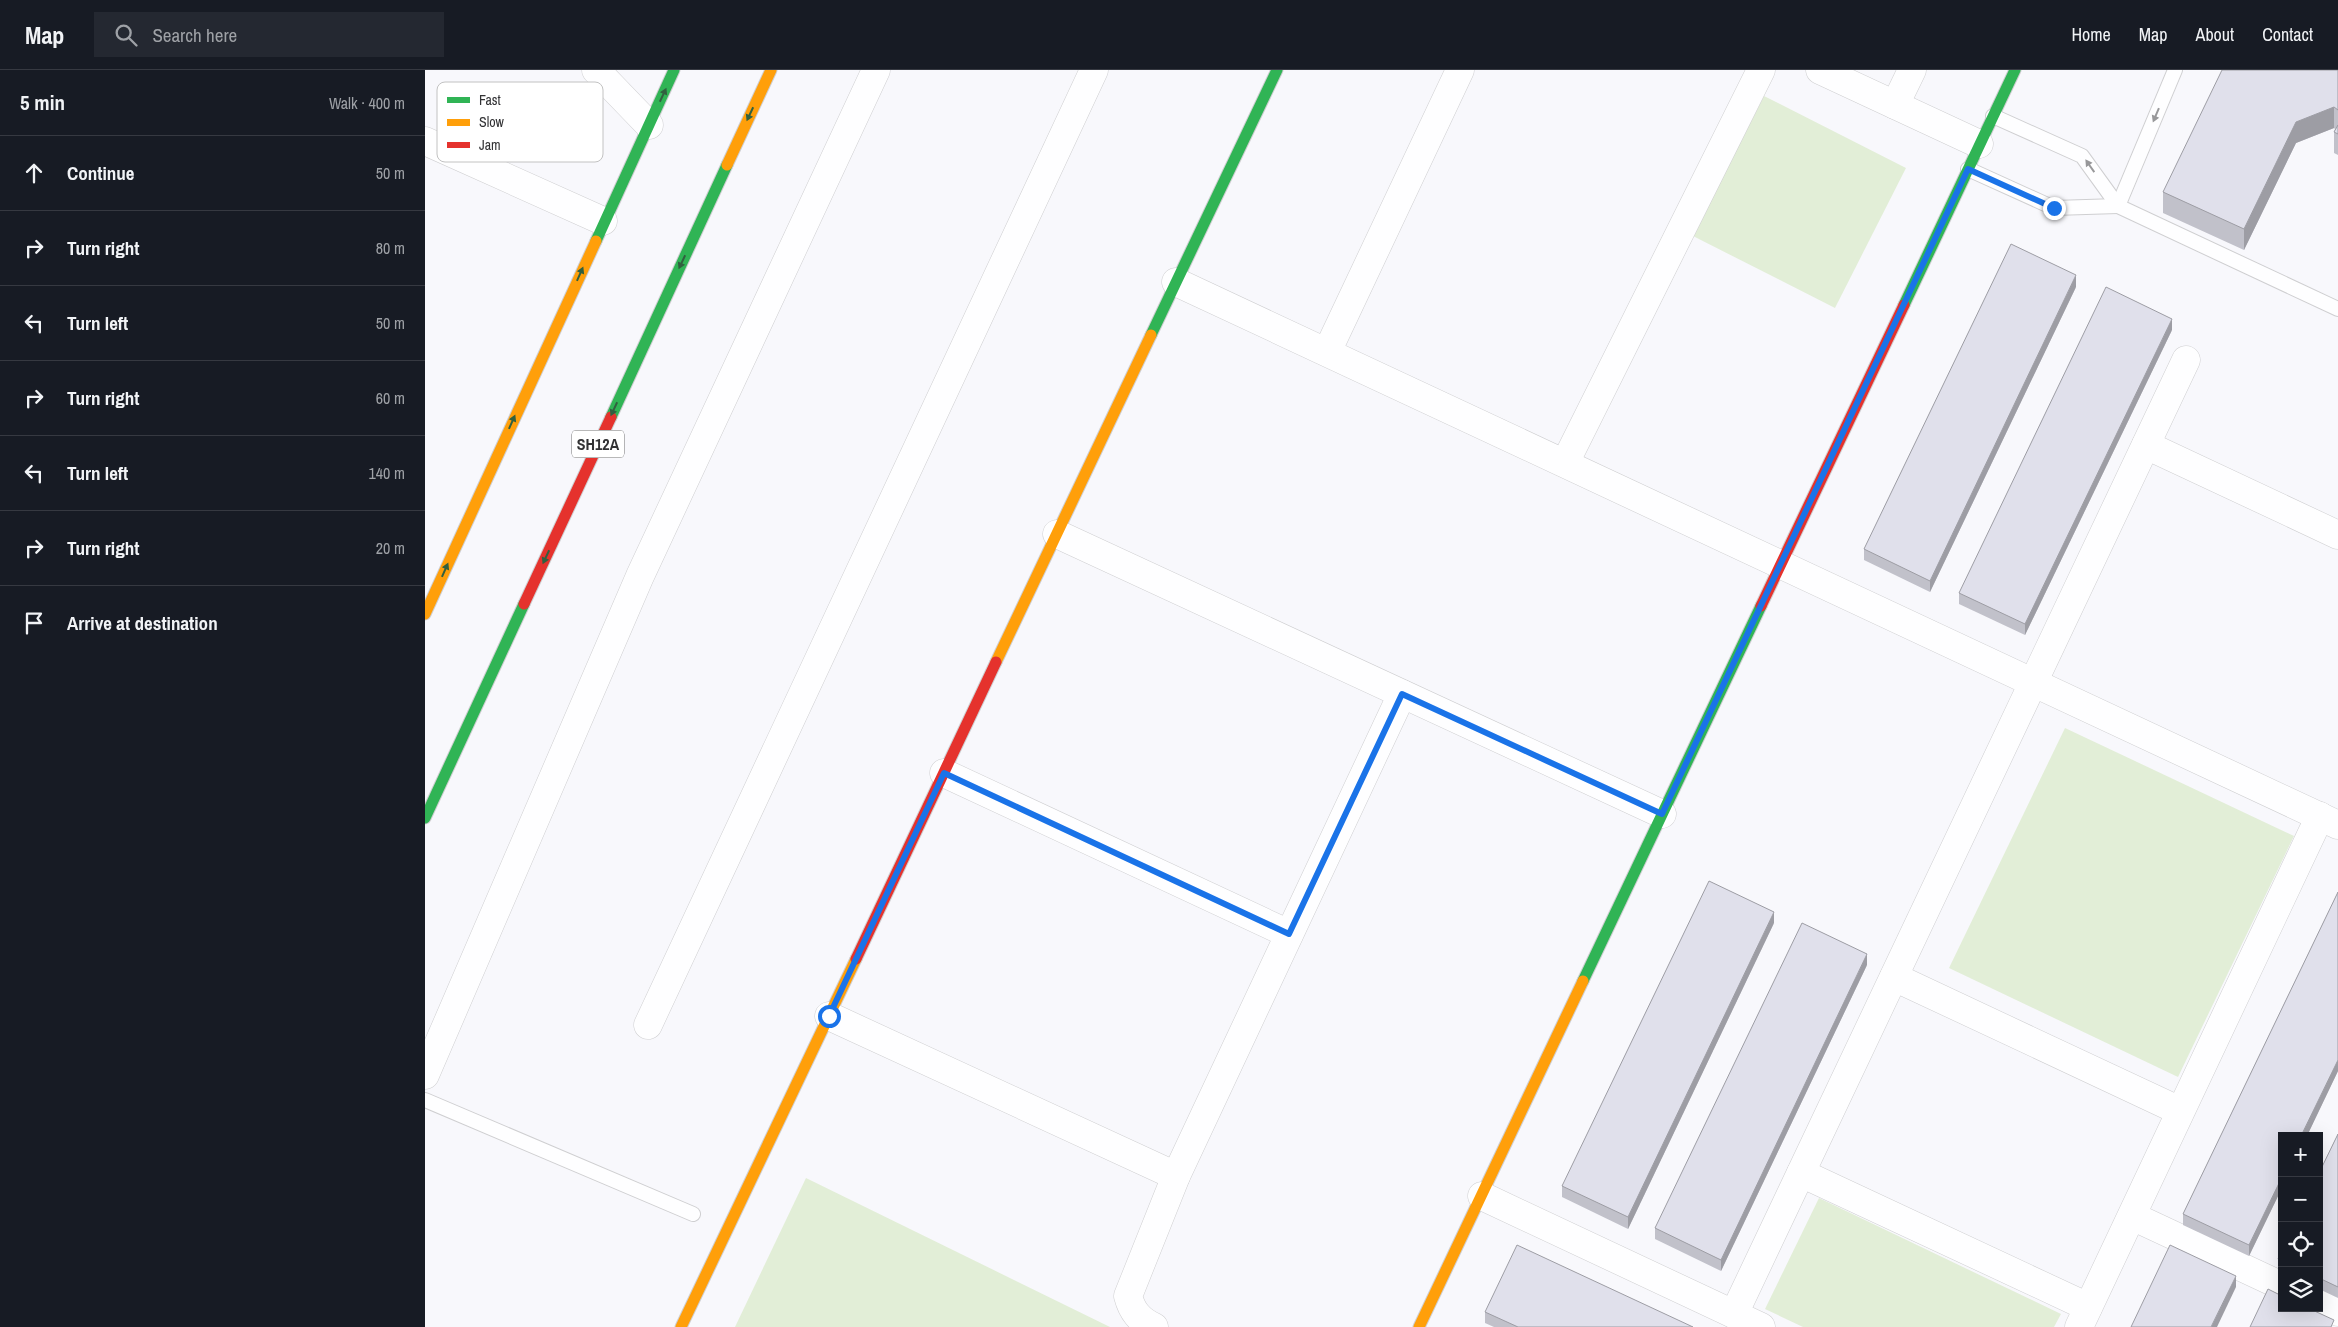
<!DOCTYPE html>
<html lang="en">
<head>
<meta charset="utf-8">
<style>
  body { margin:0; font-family:"Archivo Narrow",sans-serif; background:#242831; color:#f1f3f6 }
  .controls { position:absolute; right:15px; bottom:15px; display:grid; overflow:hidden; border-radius:0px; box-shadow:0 5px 20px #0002 }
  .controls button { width:45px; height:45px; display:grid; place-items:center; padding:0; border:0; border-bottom:1px solid #363941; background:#171b24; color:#f1f3f6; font:25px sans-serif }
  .stop { position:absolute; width:15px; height:15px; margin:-11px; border:4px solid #1a73e8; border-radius:50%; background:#fff }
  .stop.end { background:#1a73e8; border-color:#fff; box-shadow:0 1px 5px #0008 }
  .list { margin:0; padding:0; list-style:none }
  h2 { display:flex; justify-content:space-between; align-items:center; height:65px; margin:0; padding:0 20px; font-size:21px }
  h2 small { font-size:16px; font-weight:400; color:#9ea1a6 }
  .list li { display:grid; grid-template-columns:32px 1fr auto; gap:15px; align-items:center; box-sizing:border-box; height:75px; padding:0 20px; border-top:1px solid #363941 }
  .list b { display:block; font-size:19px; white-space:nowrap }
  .list em { font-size:16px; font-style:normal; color:#9ea1a6 }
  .icon { flex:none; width:28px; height:28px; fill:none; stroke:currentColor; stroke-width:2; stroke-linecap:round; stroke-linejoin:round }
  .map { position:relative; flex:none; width:1913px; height:1257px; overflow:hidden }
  header { display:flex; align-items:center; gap:30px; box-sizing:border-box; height:70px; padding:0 25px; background:#171b24; border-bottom:1px solid #363941 }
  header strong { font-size:24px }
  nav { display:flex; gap:28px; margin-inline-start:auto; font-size:18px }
  .search { width:350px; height:45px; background:#242831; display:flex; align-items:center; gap:12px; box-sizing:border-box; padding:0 18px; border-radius:0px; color:#9ea1a6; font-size:19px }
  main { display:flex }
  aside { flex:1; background:#171b24 }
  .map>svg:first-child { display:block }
</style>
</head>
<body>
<header>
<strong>Map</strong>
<div class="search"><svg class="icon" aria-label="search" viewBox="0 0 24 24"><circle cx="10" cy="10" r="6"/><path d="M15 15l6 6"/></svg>Search here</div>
<nav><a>Home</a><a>Map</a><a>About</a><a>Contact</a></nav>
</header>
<main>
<aside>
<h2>5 min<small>Walk · 400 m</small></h2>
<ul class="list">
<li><svg class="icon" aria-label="ahead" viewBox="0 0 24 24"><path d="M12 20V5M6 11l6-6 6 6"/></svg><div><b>Continue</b></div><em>50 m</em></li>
<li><svg class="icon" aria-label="right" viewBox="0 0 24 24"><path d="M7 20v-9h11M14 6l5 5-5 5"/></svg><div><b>Turn right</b></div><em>80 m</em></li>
<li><svg class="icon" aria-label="left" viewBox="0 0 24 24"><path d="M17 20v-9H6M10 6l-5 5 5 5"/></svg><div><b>Turn left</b></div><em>50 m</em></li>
<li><svg class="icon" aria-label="right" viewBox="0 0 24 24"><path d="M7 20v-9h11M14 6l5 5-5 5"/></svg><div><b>Turn right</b></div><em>60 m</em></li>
<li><svg class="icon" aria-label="left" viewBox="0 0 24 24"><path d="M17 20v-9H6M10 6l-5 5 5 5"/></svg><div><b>Turn left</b></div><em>140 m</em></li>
<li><svg class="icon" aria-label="right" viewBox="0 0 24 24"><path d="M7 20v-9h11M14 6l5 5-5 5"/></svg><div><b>Turn right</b></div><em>20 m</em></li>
<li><svg class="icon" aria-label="arrive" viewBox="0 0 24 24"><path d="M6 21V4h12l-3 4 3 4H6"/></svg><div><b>Arrive at destination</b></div></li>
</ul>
</aside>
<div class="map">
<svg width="1913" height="1257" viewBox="0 0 1913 1257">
  <rect width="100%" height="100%" fill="#f8f8fc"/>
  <g fill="#e2eed7">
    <polygon points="1339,26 1481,98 1410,238 1268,166"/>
    <polygon points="1640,658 1869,766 1753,1007 1524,898"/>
    <polygon points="381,1108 685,1257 310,1257"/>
    <polygon points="1394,1128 1636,1244 1629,1257 1378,1257 1340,1239"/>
  </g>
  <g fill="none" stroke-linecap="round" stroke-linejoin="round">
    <defs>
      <g id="lane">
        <polyline points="1568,46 1657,86 1693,136 1913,239"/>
        <polyline points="1543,99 1629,138 1693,136"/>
        <polyline points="1693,136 1750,0"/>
        <polyline points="0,1030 268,1144"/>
      </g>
      <g id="street">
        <polyline points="171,0 224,55"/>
        <polyline points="1395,0 1554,74"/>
        <polyline points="1470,35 1487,0"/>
        <polyline points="0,71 178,151"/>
        <polyline points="751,212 1913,755"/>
        <polyline points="902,282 1035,0"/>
        <polyline points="1721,375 1913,465"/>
        <polyline points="1140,393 1336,0"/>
        <polyline points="632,464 1237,744"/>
        <polyline points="519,703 864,864"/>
        <polyline points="1469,907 1755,1041"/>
        <polyline points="404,946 751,1106"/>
        <polyline points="223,955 669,0"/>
        <polyline points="0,1005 215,506 451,0"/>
        <polyline points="1376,1103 1663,1237"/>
        <polyline points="1057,1126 1336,1257"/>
        <polyline points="1707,1146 1857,1216"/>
        <polyline points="1894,1233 1913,1242"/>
        <polyline points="1309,1244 1761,290"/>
        <path d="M729 1257C714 1250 707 1241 703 1226L751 1106 977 624"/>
        <polyline points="1654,1257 1895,746"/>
      </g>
      <g id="fast">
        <polyline points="171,171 249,0"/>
        <polyline points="1479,235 1590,0"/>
        <polyline points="726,265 852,0"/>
        <polyline points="186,347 302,95"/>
        <polyline points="0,748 99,534"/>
        <polyline points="1158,911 1336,536"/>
      </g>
      <g id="slow">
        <polyline points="302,95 346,0"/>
        <polyline points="0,544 171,171"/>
        <polyline points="571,592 726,265"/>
        <polyline points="256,1257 431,889"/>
        <polyline points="994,1257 1158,911"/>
      </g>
      <g id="jam">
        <polyline points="99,534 186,347"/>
        <polyline points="1336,536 1479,235"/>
        <polyline points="431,889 571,592"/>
      </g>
    </defs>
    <use href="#lane" stroke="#cfcfd1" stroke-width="16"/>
    <use href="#street" stroke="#cfcfd1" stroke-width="29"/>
    <use href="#fast" stroke="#cfcfd1" stroke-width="13"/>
    <use href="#slow" stroke="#cfcfd1" stroke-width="13"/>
    <use href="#jam" stroke="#cfcfd1" stroke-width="13"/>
    <use href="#lane" stroke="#fefeff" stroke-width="14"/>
    <use href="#street" stroke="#fefeff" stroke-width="28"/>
    <use href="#fast" stroke="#30b455" stroke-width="11"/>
    <use href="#slow" stroke="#ff9f0a" stroke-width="11"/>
    <use href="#jam" stroke="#e5322d" stroke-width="11"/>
  </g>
  <g fill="#c1c1ca">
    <polygon points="1913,0 1913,85 1909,83 1909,62 1910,59 1909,58 1871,73 1819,180 1738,143 1738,122"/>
    <polygon points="1651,217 1505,522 1439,490 1439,479"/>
    <polygon points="1747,260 1600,565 1534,534 1534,523"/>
    <polygon points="1913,822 1913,1001 1824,1186 1758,1155 1758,1144"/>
    <polygon points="1349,853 1203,1159 1137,1127 1137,1116"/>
    <polygon points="1442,895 1296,1201 1230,1169 1230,1158"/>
    <polygon points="1913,1064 1913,1228 1894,1219 1894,1103"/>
    <polygon points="1857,1181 1857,1201 1853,1200 1853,1189"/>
    <polygon points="1060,1242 1268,1257 1069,1257 1060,1253"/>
  </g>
  <g fill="#9d9da4">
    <polygon points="1909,37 1909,58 1871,73 1819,180 1819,159 1871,52"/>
    <polygon points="1651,205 1651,217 1505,522 1505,511"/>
    <polygon points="1747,249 1747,260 1600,565 1600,554"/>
    <polygon points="1349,842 1349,853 1203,1159 1203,1147"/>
    <polygon points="1442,884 1442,895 1296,1201 1296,1190"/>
    <polygon points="1913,990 1913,1001 1882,1066 1876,1066"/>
    <polygon points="1857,1107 1857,1118 1824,1186 1824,1175"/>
    <polygon points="1811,1206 1811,1217 1792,1257 1786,1257"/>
  </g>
  <g fill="#e0e0eb" stroke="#9d9da4">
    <polygon points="1797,0 1913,0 1913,40 1909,37 1871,52 1819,159 1738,122"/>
    <polygon points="1913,55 1913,64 1909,62"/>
    <polygon points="1586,174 1651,205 1505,511 1439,479"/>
    <polygon points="1681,217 1747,249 1600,554 1534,523"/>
    <polygon points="1284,811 1349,842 1203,1147 1137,1116"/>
    <polygon points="1913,822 1913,990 1876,1066 1857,1066 1857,1107 1824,1175 1758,1144"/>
    <polygon points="1377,853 1442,884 1296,1190 1230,1158"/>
    <polygon points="1913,1064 1913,1217 1894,1208 1894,1103"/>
    <polygon points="1092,1175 1268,1257 1093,1257 1060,1242"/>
    <polygon points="1745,1175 1811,1206 1786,1257 1706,1257"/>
    <polygon points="1857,1181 1857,1190 1853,1189"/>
    <polygon points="1843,1219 1857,1226 1857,1238 1883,1238 1909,1250 1906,1257 1825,1257"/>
  </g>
  <defs><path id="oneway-solid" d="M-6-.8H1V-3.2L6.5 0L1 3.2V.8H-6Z" transform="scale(1.25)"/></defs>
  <g fill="#316040">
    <use href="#oneway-solid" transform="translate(238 25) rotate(-65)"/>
    <use href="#oneway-solid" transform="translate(325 44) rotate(115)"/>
    <use href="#oneway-solid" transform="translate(257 192) rotate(115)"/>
    <use href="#oneway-solid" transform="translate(155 204) rotate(-66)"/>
    <use href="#oneway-solid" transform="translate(189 339) rotate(115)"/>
    <use href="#oneway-solid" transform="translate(87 352) rotate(-66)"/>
    <use href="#oneway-solid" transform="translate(121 487) rotate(115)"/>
    <use href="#oneway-solid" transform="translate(20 500) rotate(-66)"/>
  </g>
  <g fill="#98989a">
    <use href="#oneway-solid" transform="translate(1731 45) rotate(113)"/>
    <use href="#oneway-solid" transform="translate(1665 96) rotate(-125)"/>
  </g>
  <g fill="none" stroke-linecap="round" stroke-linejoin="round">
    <polyline stroke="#1a73e8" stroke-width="6" points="404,946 519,703 864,864 977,624 1237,744 1543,99 1629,138"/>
  </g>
  <g text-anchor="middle" stroke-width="5" stroke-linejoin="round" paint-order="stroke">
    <rect fill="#fff" stroke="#707071" stroke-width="1" x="147" y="360.5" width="52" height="27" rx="4"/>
    <g font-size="16" font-weight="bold" fill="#323234">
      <text x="173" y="380">SH12A</text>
    </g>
  </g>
  <rect x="12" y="12" width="166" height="80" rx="8" fill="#fff" stroke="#c2c2c2" stroke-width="1"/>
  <rect x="22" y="27" width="23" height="6" fill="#30b455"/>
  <rect x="22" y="49" width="23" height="7" fill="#ff9f0a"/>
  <rect x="22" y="72" width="23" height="6" fill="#e5322d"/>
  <g font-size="14" fill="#323234">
    <text x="54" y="35">Fast</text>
    <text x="54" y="57">Slow</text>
    <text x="54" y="80">Jam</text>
  </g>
</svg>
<div class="controls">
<button>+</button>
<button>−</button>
<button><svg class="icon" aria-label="locate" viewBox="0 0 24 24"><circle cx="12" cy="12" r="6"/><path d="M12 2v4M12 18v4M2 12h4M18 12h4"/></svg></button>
<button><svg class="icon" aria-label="layers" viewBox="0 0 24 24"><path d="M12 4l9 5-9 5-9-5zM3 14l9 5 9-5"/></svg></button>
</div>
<div class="stop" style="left:404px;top:946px"></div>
<div class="stop end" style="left:1629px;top:138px"></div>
</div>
</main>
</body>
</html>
